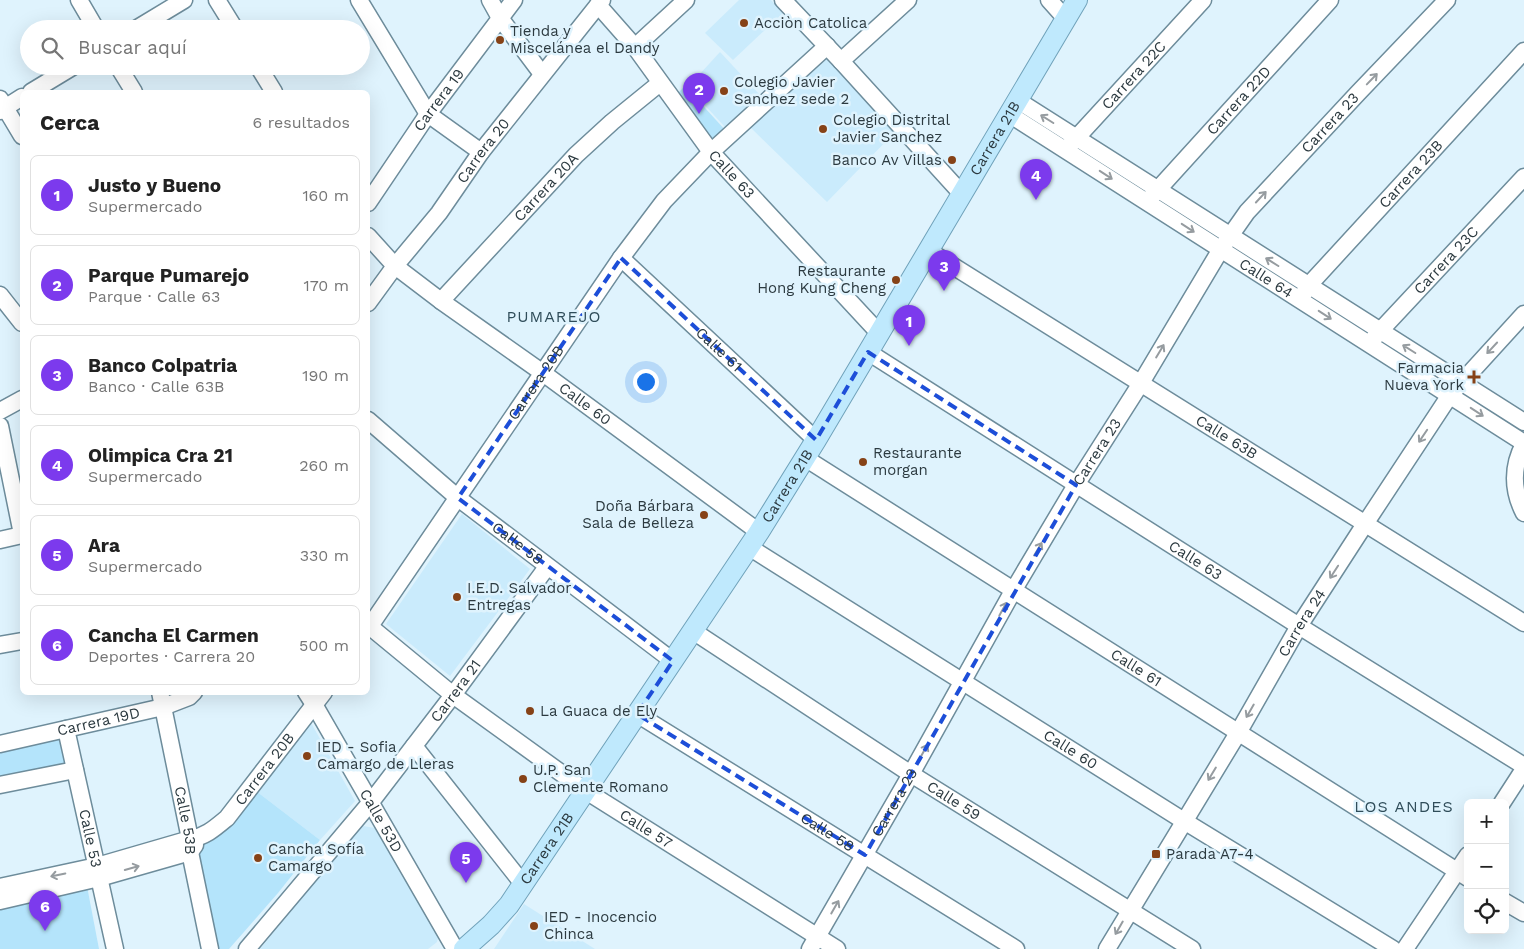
<!DOCTYPE html>
<html lang="es">
<head>
<meta charset="utf-8">
<style>
  body { margin:0; font-family:"Work Sans",sans-serif; background:#f6f6f6; color:#222 }
  .controls { position:absolute; right:15px; bottom:15px; display:grid; overflow:hidden; border-radius:8px; box-shadow:0 5px 20px #0002 }
  .controls button { width:45px; height:45px; display:grid; place-items:center; padding:0; border:0; border-bottom:1px solid #e0e0e0; background:#fff; color:#222; font:25px sans-serif }
  .you { position:absolute; left:645px; top:381px; width:18px; height:18px; margin:-12px; border:4px solid #fff; border-radius:50%; background:#1a73e8; box-shadow:0 0 0 8px #1a73e833 }
  .badge { display:grid; place-items:center; width:32px; height:32px; border-radius:50%; background:#7c3aed; color:#fff; font-size:16px; font-weight:700 }
  .pin { position:absolute; translate:-50% -41px; filter:drop-shadow(0 1px 2px #0008) }
  .pin::after { content:''; position:absolute; top:26px; width:18px; height:15px; background:inherit; clip-path:polygon(0 0,100% 0,50% 100%) }
  .list { margin:0; padding:0; list-style:none }
  h2 { display:flex; justify-content:space-between; align-items:center; height:65px; margin:0; padding:0 20px; font-size:21px }
  h2 small { font-size:16px; font-weight:400; color:#767676 }
  .list li { display:grid; grid-template-columns:32px 1fr auto; gap:15px; align-items:center; box-sizing:border-box; height:80px; margin:0 10px 10px; padding:0 10px; border:1px solid #e0e0e0; border-radius:8px }
  .list b { display:block; font-size:19px; white-space:nowrap }
  .list p { margin:0; font-size:16px; white-space:nowrap; color:#767676 }
  .list em { font-size:16px; font-style:normal; color:#767676 }
  .icon { flex:none; width:28px; height:28px; fill:none; stroke:currentColor; stroke-width:2; stroke-linecap:round; stroke-linejoin:round }
  .map { position:relative; flex:none; width:1524px; height:949px; overflow:hidden }
  .search { position:absolute; background:#fff; box-shadow:0 5px 20px #0002; left:20px; top:20px; width:350px; height:55px; display:flex; align-items:center; gap:12px; box-sizing:border-box; padding:0 18px; border-radius:28px; color:#767676; font-size:19px }
  .panel { position:absolute; background:#fff; box-shadow:0 5px 20px #0002; left:20px; top:90px; width:350px; height:605px; border-radius:8px }
  .map>svg:first-child { display:block }
</style>
</head>
<body>
<div class="map">
<svg width="1524" height="949" viewBox="0 0 1524 949">
  <rect width="100%" height="100%" fill="#dff3fd"/>
  <g fill="#caebfc">
    <polygon points="739,0 771,0 783,13 733,60 705,33"/>
    <polygon points="720,52 760,95 725,127 688,87"/>
    <polygon points="826,56 896,131 827,202 750,127"/>
    <polygon points="462,514 530,569 450,676 386,624"/>
    <polygon points="310,721 355,801 320,840 256,791"/>
    <polygon points="363,826 375,828 435,930 438,938 437,942 428,949 260,949 353,834"/>
    <polygon points="524,904 595,949 494,949"/>
  </g>
  <g fill="#b4e4fb">
    <polygon points="685,86 726,131 710,145 674,97"/>
    <polygon points="63,735 67,764 0,779 0,749"/>
    <polygon points="256,791 320,840 278,893 229,949 219,949 196,843"/>
    <polygon points="86,881 99,949 0,949 0,906"/>
  </g>
  <g fill="none" stroke-linecap="round" stroke-linejoin="round">
    <defs>
      <g id="minor">
        <polyline points="79,0 96,29"/>
        <polyline points="217,0 235,29"/>
        <polyline points="359,0 428,114 481,152"/>
        <polyline points="490,0 500,18 542,74"/>
        <polyline points="783,0 841,61 962,194"/>
        <polyline points="1049,0 1066,19"/>
        <path id="s1" d="M598 5 635 47 711 152 879 333"/>
        <polyline points="136,29 184,0"/>
        <polyline points="635,47 686,0"/>
        <polyline points="841,61 908,0"/>
        <polyline points="118,66 134,92"/>
        <polyline points="258,66 274,92"/>
        <polyline points="31,92 74,66"/>
        <polyline points="0,99 22,136"/>
        <polyline points="1017,100 1524,422"/>
        <polyline points="0,111 22,97"/>
        <path id="s2" d="M1009 114 1524 443"/>
        <path id="s3" d="M1069 146 1203 0"/>
        <path id="s4" d="M1152 196 1330 0"/>
        <path id="s5" d="M368 203 428 114 514 0"/>
        <path id="s6" d="M368 236 395 266 441 301 543 373 759 532"/>
        <path id="s7" d="M929 251 1524 623"/>
        <path id="s8" d="M621 258 816 440"/>
        <path id="s9" d="M1304 293 1309 285 1524 51"/>
        <polyline points="0,295 22,323"/>
        <path id="s10" d="M441 301 576 155 612 122 660 83"/>
        <path id="s11" d="M368 303 395 266 439 213 481 152 602 0"/>
        <path id="s12" d="M1374 338 1380 331 1524 177"/>
        <path id="s13" d="M868 352 1299 626 1524 766"/>
        <polyline points="0,411 22,399"/>
        <path id="s14" d="M368 420 458 498 673 661"/>
        <polyline points="0,426 22,534"/>
        <path d="M1524 444C1512 466 1512 490 1524 513"/>
        <path id="s15" d="M805 458 1468 878"/>
        <polyline points="0,540 22,535"/>
        <path id="s16" d="M749 547 1184 821 1393 949"/>
        <path id="s17" d="M368 625 453 695 586 791 837 949"/>
        <path id="s18" d="M368 629 621 258 664 201 711 152 827 46"/>
        <path id="s19" d="M693 631 911 774 1192 949"/>
        <polyline points="0,645 22,641"/>
        <path id="s20" d="M160 692 190 839V852L210 949"/>
        <path id="s21" d="M306 692 315 706 455 949"/>
        <path id="s22" d="M637 714 1016 949"/>
        <path id="s23" d="M66 729 115 949"/>
        <path id="s24" d="M0 744 163 707 189 697 194 692"/>
        <polyline points="414,746 523,884"/>
        <polyline points="0,785 75,770"/>
        <polyline points="1502,803 1524,769"/>
        <path id="s25" d="M0 887 97 866 190 839C205 837 215 828 227 818L324 692"/>
        <polyline points="0,901 99,878 190,852 195,845"/>
        <polyline points="1505,902 1524,913"/>
        <path id="s26" d="M247 949 371 802 453 695 547 567"/>
        <path id="s27" d="M810 949 911 774 1013 591 1076 485 1141 383 1221 249 1247 212 1358 93 1447 0"/>
        <path id="s28" d="M1107 949 1238 733 1299 626 1365 524 1450 395 1524 314"/>
        <polyline points="1405,949 1468,855"/>
      </g>
      <g id="major">
        <path id="s29" d="M464 949 491 925 509 905 759 532 816 440 1077 0"/>
      </g>
    </defs>
    <use href="#minor" stroke="#6d8c9b" stroke-width="19"/>
    <use href="#major" stroke="#70a2ba" stroke-width="22"/>
    <use href="#minor" stroke="#fff" stroke-width="16"/>
    <use href="#major" stroke="#bfe9fd" stroke-width="20"/>
  </g>
  <defs><path id="oneway-shaft" d="M-6 0H5M1.5-3L5.5 0L1.5 3" fill="none" stroke-width="1.6" stroke-linecap="round" stroke-linejoin="round" transform="scale(1.25)"/></defs>
  <g stroke="#969ca0">
    <use href="#oneway-shaft" transform="translate(1372 79) rotate(-46)"/>
    <use href="#oneway-shaft" transform="translate(1047 119) rotate(-148)"/>
    <use href="#oneway-shaft" transform="translate(1106 175) rotate(33)"/>
    <use href="#oneway-shaft" transform="translate(1261 197) rotate(-47)"/>
    <use href="#oneway-shaft" transform="translate(1188 228) rotate(33)"/>
    <use href="#oneway-shaft" transform="translate(1272 262) rotate(-148)"/>
    <use href="#oneway-shaft" transform="translate(1325 315) rotate(33)"/>
    <use href="#oneway-shaft" transform="translate(1492 348) rotate(133)"/>
    <use href="#oneway-shaft" transform="translate(1409 349) rotate(-148)"/>
    <use href="#oneway-shaft" transform="translate(1160 351) rotate(-59)"/>
    <use href="#oneway-shaft" transform="translate(1477 412) rotate(33)"/>
    <use href="#oneway-shaft" transform="translate(1423 436) rotate(124)"/>
    <use href="#oneway-shaft" transform="translate(1038 549) rotate(-59)"/>
    <use href="#oneway-shaft" transform="translate(1334 572) rotate(123)"/>
    <use href="#oneway-shaft" transform="translate(1003 609) rotate(-61)"/>
    <use href="#oneway-shaft" transform="translate(1250 711) rotate(120)"/>
    <use href="#oneway-shaft" transform="translate(924 751) rotate(-61)"/>
    <use href="#oneway-shaft" transform="translate(1212 774) rotate(121)"/>
    <use href="#oneway-shaft" transform="translate(132 868) rotate(-16)"/>
    <use href="#oneway-shaft" transform="translate(58 875) rotate(168)"/>
    <use href="#oneway-shaft" transform="translate(835 907) rotate(-60)"/>
    <use href="#oneway-shaft" transform="translate(1119 928) rotate(120)"/>
  </g>
  <path fill="none" stroke="#1d4ed8" stroke-width="4" stroke-dasharray="10 6" stroke-linejoin="round" d="M621 258 816 440 868 352 1076 485 865 855 637 714 673 661 458 498Z"/>
  <g fill="#864217" stroke="#dff3fd" stroke-width="2">
    <circle cx="744" cy="23" r="5"/>
    <circle cx="500" cy="40" r="5"/>
    <circle cx="724" cy="91" r="5"/>
    <circle cx="823" cy="129" r="5"/>
    <circle cx="952" cy="160" r="5"/>
    <circle cx="896" cy="280" r="5"/>
    <path d="M1471.5 369.5h5v5h5v5h-5v5h-5v-5h-5v-5h5z"/>
    <circle cx="863" cy="462" r="5"/>
    <circle cx="704" cy="515" r="5"/>
    <circle cx="457" cy="597" r="5"/>
    <circle cx="530" cy="711" r="5"/>
    <circle cx="307" cy="756" r="5"/>
    <circle cx="523" cy="779" r="5"/>
    <rect x="1151" y="849" width="10" height="10" rx="2.5"/>
    <circle cx="258" cy="858" r="5"/>
    <circle cx="534" cy="926" r="5"/>
  </g>
  <g text-anchor="middle" stroke-width="5" stroke-linejoin="round" paint-order="stroke">
    <g font-size="15" fill="#2c3a40" stroke="#dff3fd" text-anchor="start">
      <text x="754" y="28">Acciòn Catolica</text>
      <text x="510" y="36">Tienda y<tspan x="510" dy="17">Miscelánea el Dandy</tspan></text>
      <text x="734" y="87">Colegio Javier<tspan x="734" dy="17">Sanchez sede 2</tspan></text>
      <text x="833" y="125">Colegio Distrital<tspan x="833" dy="17">Javier Sanchez</tspan></text>
      <text x="942" y="165" text-anchor="end">Banco Av Villas</text>
      <text x="886" y="276" text-anchor="end">Restaurante<tspan x="886" dy="17">Hong Kung Cheng</tspan></text>
      <text x="1464" y="373" text-anchor="end">Farmacia<tspan x="1464" dy="17">Nueva York</tspan></text>
      <text x="873" y="458">Restaurante<tspan x="873" dy="17">morgan</tspan></text>
      <text x="694" y="511" text-anchor="end">Doña Bárbara<tspan x="694" dy="17">Sala de Belleza</tspan></text>
      <text x="467" y="593">I.E.D. Salvador<tspan x="467" dy="17">Entregas</tspan></text>
      <text x="540" y="716">La Guaca de Ely</text>
      <text x="317" y="752">IED - Sofia<tspan x="317" dy="17">Camargo de Lleras</tspan></text>
      <text x="533" y="775">U.P. San<tspan x="533" dy="17">Clemente Romano</tspan></text>
      <text x="268" y="854">Cancha Sofía<tspan x="268" dy="17">Camargo</tspan></text>
      <text x="1166" y="859">Parada A7-4</text>
      <text x="544" y="922">IED - Inocencio<tspan x="544" dy="17">Chinca</tspan></text>
    </g>
    <g font-size="15" fill="#2c3a40" stroke="#dff3fd">
      <text dy="5" stroke="none"><textPath href="#s3" startOffset="96">Carrera 22C</textPath></text>
      <text dy="5" stroke="none"><textPath href="#s5" startOffset="125">Carrera 19</textPath></text>
      <text dy="5" stroke="none"><textPath href="#s4" startOffset="129">Carrera 22D</textPath></text>
      <text dy="5" stroke="none"><textPath href="#s27" startOffset="979">Carrera 23</textPath></text>
      <text dy="5" stroke="none"><textPath href="#s29" startOffset="971">Carrera 21B</textPath></text>
      <text dy="5" stroke="none"><textPath href="#s11" startOffset="191">Carrera 20</textPath></text>
      <text dy="5" stroke="none"><textPath href="#s1" startOffset="216">Calle 63</textPath></text>
      <text dy="5" stroke="none"><textPath href="#s9" startOffset="160">Carrera 23B</textPath></text>
      <text dy="5" stroke="none"><textPath href="#s10" startOffset="155">Carrera 20A</textPath></text>
      <text dy="5" stroke="none"><textPath href="#s12" startOffset="106">Carrera 23C</textPath></text>
      <text dy="5" stroke="none"><textPath href="#s2" startOffset="305">Calle 64</textPath></text>
      <text dy="5" stroke="none"><textPath href="#s8" startOffset="134">Calle 61</textPath></text>
      <text dy="5" stroke="none"><textPath href="#s18" startOffset="298">Carrera 20B</textPath></text>
      <text dy="5" stroke="none"><textPath href="#s6" startOffset="275">Calle 60</textPath></text>
      <text dy="5" stroke="none"><textPath href="#s7" startOffset="351">Calle 63B</textPath></text>
      <text dy="5" stroke="none"><textPath href="#s27" startOffset="574">Carrera 23</textPath></text>
      <text dy="5" stroke="none"><textPath href="#s29" startOffset="566">Carrera 21B</textPath></text>
      <text dy="5" stroke="none"><textPath href="#s14" startOffset="194">Calle 58</textPath></text>
      <text dy="5" stroke="none"><textPath href="#s13" startOffset="388">Calle 63</textPath></text>
      <text dy="5" stroke="none"><textPath href="#s28" startOffset="380">Carrera 24</textPath></text>
      <text dy="5" stroke="none"><textPath href="#s15" startOffset="392">Calle 61</textPath></text>
      <text dy="5" stroke="none"><textPath href="#s26" startOffset="332">Carrera 21</textPath></text>
      <text dy="5" stroke="none"><textPath href="#s24" startOffset="101">Carrera 19D</textPath></text>
      <text dy="5" stroke="none"><textPath href="#s16" startOffset="380">Calle 60</textPath></text>
      <text dy="5" stroke="none"><textPath href="#s25" startOffset="301">Carrera 20B</textPath></text>
      <text dy="5" stroke="none"><textPath href="#s19" startOffset="311">Calle 59</textPath></text>
      <text dy="5" stroke="none"><textPath href="#s27" startOffset="169">Carrera 23</textPath></text>
      <text dy="5" stroke="none"><textPath href="#s21" startOffset="149">Calle 53D</textPath></text>
      <text dy="5" stroke="none"><textPath href="#s20" startOffset="131">Calle 53B</textPath></text>
      <text dy="5" stroke="none"><textPath href="#s17" startOffset="345">Calle 57</textPath></text>
      <text dy="5" stroke="none"><textPath href="#s22" startOffset="224">Calle 58</textPath></text>
      <text dy="5" stroke="none"><textPath href="#s23" startOffset="112">Calle 53</textPath></text>
      <text dy="5" stroke="none"><textPath href="#s29" startOffset="131">Carrera 21B</textPath></text>
    </g>
    <g font-size="16" letter-spacing="1" fill="#304d5a" stroke="#dff3fd">
      <text x="554" y="322">PUMAREJO</text>
      <text x="1404" y="812">LOS ANDES</text>
    </g>
  </g>
</svg>
<div class="controls">
<button>+</button>
<button>−</button>
<button><svg class="icon" aria-label="locate" viewBox="0 0 24 24"><circle cx="12" cy="12" r="6"/><path d="M12 2v4M12 18v4M2 12h4M18 12h4"/></svg></button>
</div>
<div class="you"></div>
<div class="pin badge" style="left:909px;top:346px">1</div>
<div class="pin badge" style="left:699px;top:114px">2</div>
<div class="pin badge" style="left:944px;top:291px">3</div>
<div class="pin badge" style="left:1036px;top:200px">4</div>
<div class="pin badge" style="left:466px;top:883px">5</div>
<div class="pin badge" style="left:45px;top:931px">6</div>
<div class="search"><svg class="icon" aria-label="search" viewBox="0 0 24 24"><circle cx="10" cy="10" r="6"/><path d="M15 15l6 6"/></svg>Buscar aquí</div>
<section class="panel">
<h2>Cerca<small>6 resultados</small></h2>
<ul class="list">
<li><span class="badge">1</span><div><b>Justo y Bueno</b><p>Supermercado</p></div><em>160 m</em></li>
<li><span class="badge">2</span><div><b>Parque Pumarejo</b><p>Parque · Calle 63</p></div><em>170 m</em></li>
<li><span class="badge">3</span><div><b>Banco Colpatria</b><p>Banco · Calle 63B</p></div><em>190 m</em></li>
<li><span class="badge">4</span><div><b>Olimpica Cra 21</b><p>Supermercado</p></div><em>260 m</em></li>
<li><span class="badge">5</span><div><b>Ara</b><p>Supermercado</p></div><em>330 m</em></li>
<li><span class="badge">6</span><div><b>Cancha El Carmen</b><p>Deportes · Carrera 20</p></div><em>500 m</em></li>
</ul>
</section>
</div>
</body>
</html>
